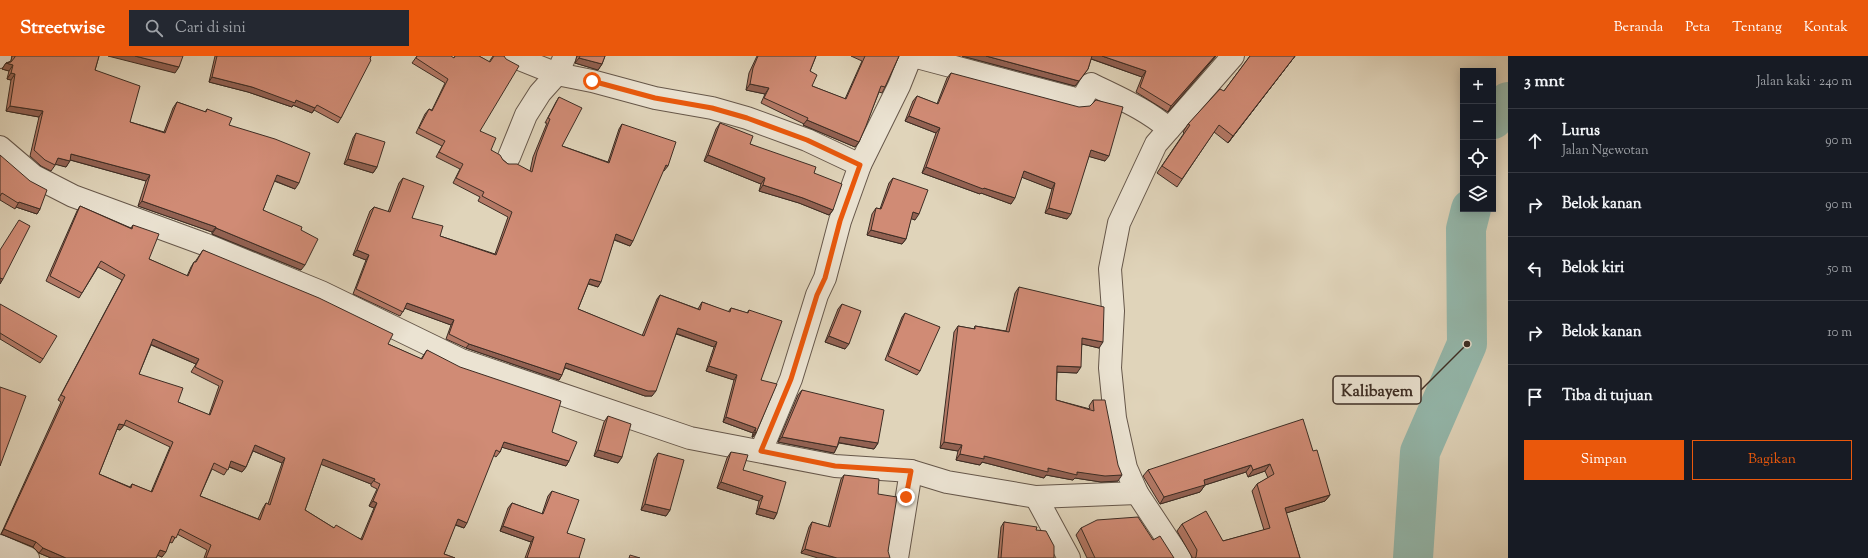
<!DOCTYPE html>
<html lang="id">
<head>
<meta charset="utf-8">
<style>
  body { margin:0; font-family:"Sorts Mill Goudy",serif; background:#242831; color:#f1f3f6 }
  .controls { position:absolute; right:12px; top:12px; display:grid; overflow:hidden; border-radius:0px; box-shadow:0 2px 10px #0003 }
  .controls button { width:36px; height:36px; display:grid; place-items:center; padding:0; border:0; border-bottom:1px solid #363941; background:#171b24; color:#f1f3f6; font:20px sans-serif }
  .stop { position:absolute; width:12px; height:12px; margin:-9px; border:3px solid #ea580c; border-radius:50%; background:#fff }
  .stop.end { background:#ea580c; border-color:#fff; box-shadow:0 1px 4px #0008 }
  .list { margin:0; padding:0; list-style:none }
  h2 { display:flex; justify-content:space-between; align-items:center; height:52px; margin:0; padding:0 16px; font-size:17px }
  h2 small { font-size:13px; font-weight:400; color:#9ea1a6 }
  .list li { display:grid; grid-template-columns:26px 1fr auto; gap:12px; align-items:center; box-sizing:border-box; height:64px; padding:0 16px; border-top:1px solid #363941 }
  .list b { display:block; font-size:15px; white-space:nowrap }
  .list p { margin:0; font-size:13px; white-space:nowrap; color:#9ea1a6 }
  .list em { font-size:13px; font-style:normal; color:#9ea1a6 }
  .actions { display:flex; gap:8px; padding:12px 16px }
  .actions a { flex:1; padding:9px 0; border:1px solid #ea580c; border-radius:0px; text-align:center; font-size:14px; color:#ea580c }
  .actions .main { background:#ea580c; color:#fff }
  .icon { flex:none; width:22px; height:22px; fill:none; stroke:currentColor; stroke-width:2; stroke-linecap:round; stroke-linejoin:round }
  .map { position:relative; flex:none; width:1508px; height:502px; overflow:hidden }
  header { display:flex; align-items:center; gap:24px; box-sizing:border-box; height:56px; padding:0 20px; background:#ea580c; color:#fff }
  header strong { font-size:19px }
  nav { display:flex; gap:22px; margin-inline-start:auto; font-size:14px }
  .search { width:280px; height:36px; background:#242831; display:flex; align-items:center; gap:10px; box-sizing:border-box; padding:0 14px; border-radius:0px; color:#9ea1a6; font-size:15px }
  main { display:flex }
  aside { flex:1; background:#171b24 }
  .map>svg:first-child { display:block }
</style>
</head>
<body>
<header>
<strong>Streetwise</strong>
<div class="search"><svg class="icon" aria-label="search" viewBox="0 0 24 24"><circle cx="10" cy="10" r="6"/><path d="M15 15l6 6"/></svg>Cari di sini</div>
<nav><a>Beranda</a><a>Peta</a><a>Tentang</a><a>Kontak</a></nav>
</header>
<main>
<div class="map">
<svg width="1508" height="502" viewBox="0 0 1508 502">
  <rect width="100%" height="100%" fill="#e0d4ba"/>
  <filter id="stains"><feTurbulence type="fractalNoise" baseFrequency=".005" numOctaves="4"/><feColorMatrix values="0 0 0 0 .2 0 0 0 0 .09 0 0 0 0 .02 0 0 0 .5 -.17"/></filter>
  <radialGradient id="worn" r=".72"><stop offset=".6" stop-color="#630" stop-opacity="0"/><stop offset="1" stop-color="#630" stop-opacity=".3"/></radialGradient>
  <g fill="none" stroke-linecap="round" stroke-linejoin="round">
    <g stroke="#94b8ac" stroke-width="40">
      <polyline points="1493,63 1508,46"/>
      <polyline points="1413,502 1420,396 1467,288 1466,173 1471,153"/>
    </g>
    <defs>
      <g id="minor">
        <polyline points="512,0 557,18 592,25 655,42 712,52 747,62 807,84 860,109"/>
        <path d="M913 0 1079 44 1082 43 1091 28C1119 42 1146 53 1169 73"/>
        <polyline points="0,1 0,0"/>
        <polyline points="0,91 34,120 73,140 204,188 321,236 461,304 690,382 835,410 911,415 947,426 1036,441 1137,437"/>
        <polyline points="509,101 526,59 540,37 557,18 565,0"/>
        <polyline points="761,395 791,323 817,239 825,222 840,165 860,109 899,30 911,0"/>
        <polyline points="1036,441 1069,502"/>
        <polyline points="0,490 28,502"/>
        <polyline points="897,502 911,415"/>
        <polyline points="1180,502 1137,437 1126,412 1115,362 1110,312 1113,255 1110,213 1119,167 1156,88 1233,0"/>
      </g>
    </defs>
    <use href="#minor" stroke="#66574a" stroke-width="24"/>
    <use href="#minor" stroke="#ebe3d2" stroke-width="22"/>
  </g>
  <g fill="#b37865" stroke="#3d2d24" fill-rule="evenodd">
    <polygon points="12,0 99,0 95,14 130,66 164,76 173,52 177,46 205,56 207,53 229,69 295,133 274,125 263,154 301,174 301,214 212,178 212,176 138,150 146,125 70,104 66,111 56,108 51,115 41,110 30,100 39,61 6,55 11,24 7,23 9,15 2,13 6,7 11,5"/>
    <polygon points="215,0 371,0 341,62 338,67 314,54 312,57 293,49 292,51 248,36 209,26"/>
    <polygon points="417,0 454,2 455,0 479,0 489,6 493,0 504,0 480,75 491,94 508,108 530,115 533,101 547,67 545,67 556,46 559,41 562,90 608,106 619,73 622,68 664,115 663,114 630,190 614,184 598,231 588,228 578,253 642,280 657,243 660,239 698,253 702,246 728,256 731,252 747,257 749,254 761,324 756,377 753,381 752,381 753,377 723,366 734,324 706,315 714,291 676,278 652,340 645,340 565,312 559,324 466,292 446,283 451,269 405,252 400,260 353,238 366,204 353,199 370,155 374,151 388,156 399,127 403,122 412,162 440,180 495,198 508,161 478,145 480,141 453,127 460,113 436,101 442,90 416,77 425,58 429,53 432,54 445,27 412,7"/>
    <polygon points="577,0 605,0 602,8 598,14 575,7"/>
    <polygon points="757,0 816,0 810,15 812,30 845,43 862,5 851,0 899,0 885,31 882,37 879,36 859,86 855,91 803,69 804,68 761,47 765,38 746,34 749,17"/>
    <polygon points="962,0 1216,0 1168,56 1136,36 1142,21 1091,3 1088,13 1075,30"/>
    <polygon points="1250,0 1295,0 1228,87 1214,76 1177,131 1157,117 1184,77 1183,76 1188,68 1224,35"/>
    <polygon points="951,17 1105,105 1089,100 1067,163 1045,157 1052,133 1022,121 1011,148 981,137 980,138 922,117 936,77 905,65 913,45 917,40 937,48 947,22"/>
    <polygon points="720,67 750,88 814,117 833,154 829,159 799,147 759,135 761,128 704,105 716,73"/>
    <polygon points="356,77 377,111 373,117 344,108 353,82"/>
    <polygon points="0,99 40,153 37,158 16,151 15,153 0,144"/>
    <polygon points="893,122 915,164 911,162 906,183 902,188 867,179 872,158 876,152 880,153 889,127"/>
    <path d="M80 150 131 172 133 169 149 203 187 220 191 211 194 206H195L203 194 388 288 421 303 427 294 552 376 569 405 566 410 502 391 500 396 496 401 493 399 464 472 455 469 444 498 455 502H204L207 494 177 478 172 487 170 486 162 501 158 499 156 502H51L39 497 33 491 1 478 61 346 58 344 122 224 98 211 79 242 46 225 77 155ZM151 289 196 308 191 316 219 330 209 359 178 346 139 318ZM124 369 170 391 151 436 132 428 130 431 99 418 117 373 120 374ZM253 395 282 407 268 448 266 447 263 452 258 463 200 440 212 413 224 419 229 411 242 416 246 411ZM321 408 371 428V430L377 433 369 450 374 452 361 483 334 472 305 454Z"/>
    <polygon points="1019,231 1099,292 1082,288 1077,317 1057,316 1056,344 1090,353 1089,350 1093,344 1118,425 1101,426 1075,422 1073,424 1046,419 1044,422 982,406 980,409 956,404 958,395 940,392 954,276 958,270 974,273 975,270 1006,275 1015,237"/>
    <polygon points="0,248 43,303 40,307 0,283"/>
    <polygon points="842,248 845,293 825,286 838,253"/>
    <polygon points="905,257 920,315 917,319 885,304 902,261"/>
    <polygon points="802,334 878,387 874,393 839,387 834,397 778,386 798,339"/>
    <polygon points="608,360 622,401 618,407 594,400 604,366"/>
    <polygon points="1313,395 1330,439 1325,445 1286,457 1300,502 1192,502 1192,501 1177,475 1182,468 1223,485 1264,474 1252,435 1257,428 1268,422 1265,415 1248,421 1246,416 1205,429 1200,436 1160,448 1143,420 1148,414"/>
    <polygon points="731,396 743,414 777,457 774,463 756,458 759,445 717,432 727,402"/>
    <polygon points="658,397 670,454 666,460 641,454 654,403"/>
    <polygon points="844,419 878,438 888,495 801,497 809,471 812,466 828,471 841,423"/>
    <polygon points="552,435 567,477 579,502 580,502 525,502 531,486 500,475 508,452 512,447 542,458 548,440"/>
    <polygon points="1004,466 1036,474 1054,502 998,502 1001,471"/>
    <polygon points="1081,472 1153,484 1174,502 1087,502 1076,479"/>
  </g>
  <g fill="#926152" stroke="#3d2d24">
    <polygon points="108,0 135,0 179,11 175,17"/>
    <polygon points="962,0 986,0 1079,25 1075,30"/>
    <polygon points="1090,0 1102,0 1146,15 1142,21 1089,2"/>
    <polygon points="1215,0 1216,0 1168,56 1171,50"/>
    <polygon points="1295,0 1228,87 1233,80"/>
    <polygon points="579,2 602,8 598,14 575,7"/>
    <polygon points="6,7 13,9 9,15 2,13"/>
    <polygon points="11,17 15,18 11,24 7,23"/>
    <polygon points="212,21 252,31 296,44 315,52 312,57 293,49 292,51 248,36 209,26"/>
    <polygon points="750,28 769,32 765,38 746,34"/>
    <polygon points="10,50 43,55 39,61 6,55"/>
    <polygon points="909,60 940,72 936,77 905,65"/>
    <polygon points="807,64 859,86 855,91 803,69"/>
    <polygon points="1091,94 1109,100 1105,105 1087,100"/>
    <polygon points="71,98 150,119 146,125 67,103"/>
    <polygon points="708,99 765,122 761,128 704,105"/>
    <polygon points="58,102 70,105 66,111 54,108"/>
    <polygon points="348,103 377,111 373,117 344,108"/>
    <polygon points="666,109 668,110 664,115 662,114"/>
    <polygon points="926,111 984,132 1015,142 1011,148 981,137 980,138 922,117"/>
    <polygon points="1024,115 1055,127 1052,133 1021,121"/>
    <polygon points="277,119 299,127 295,133 273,124"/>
    <polygon points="763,129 803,142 833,154 829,159 799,147 759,135"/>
    <polygon points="142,145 216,171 212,176 138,150"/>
    <polygon points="19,146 40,153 37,158 16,151"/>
    <polygon points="1049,152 1071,158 1067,163 1045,157"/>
    <polygon points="913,156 919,158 915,164 909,162"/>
    <polygon points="216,172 305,209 301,214 212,178"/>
    <polygon points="871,174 906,183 902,188 867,179"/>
    <polygon points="616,178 633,185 630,190 613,183"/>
    <polygon points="357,194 369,199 366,204 353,199"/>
    <polygon points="0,222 3,223 0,228"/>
    <polygon points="590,223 601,226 598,231 587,227"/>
    <polygon points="407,247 454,264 451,269 404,252"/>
    <polygon points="678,272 717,286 714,291 675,277"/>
    <polygon points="829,280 849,288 845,293 825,286"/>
    <polygon points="1082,282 1103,286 1099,292 1078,287"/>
    <polygon points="153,283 199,303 196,308 150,288"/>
    <polygon points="469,288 562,319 559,324 466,292"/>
    <polygon points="566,307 656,335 652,340 645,340 563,311"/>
    <polygon points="709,310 737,319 734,324 706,315"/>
    <polygon points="1057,310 1081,311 1077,317 1053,316"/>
    <polygon points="726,361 756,372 753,377 723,366"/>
    <polygon points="119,368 124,369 120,374 116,373"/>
    <polygon points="755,376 756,377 753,381 752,381"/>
    <polygon points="782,381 837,391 834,397 778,386"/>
    <polygon points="840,381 878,387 874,393 836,386"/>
    <polygon points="504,386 569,405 566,410 501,391"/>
    <polygon points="944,386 962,389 958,395 940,392"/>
    <polygon points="255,389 285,402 282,407 251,394"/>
    <polygon points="598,394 622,401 618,407 594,400"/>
    <polygon points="960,398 984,400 1048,412 1077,416 1122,419 1118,425 1101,426 1075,422 1073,424 1046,419 1044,422 982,406 980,409 956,404"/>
    <polygon points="323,403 375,423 371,428 320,408"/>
    <polygon points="231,405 246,411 242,416 228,410"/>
    <polygon points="1270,408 1265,415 1248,421 1253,414"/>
    <polygon points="1251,409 1246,416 1205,429 1200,436 1160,448 1164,441 1204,424"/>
    <polygon points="721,426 763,440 759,445 717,432"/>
    <polygon points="1330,439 1325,445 1280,459 1285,452"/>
    <polygon points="373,445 377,447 374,452 369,450"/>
    <polygon points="645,448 670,454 666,460 641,454"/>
    <polygon points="759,452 777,457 774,463 756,458"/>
    <polygon points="458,463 467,467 464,472 454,468"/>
    <polygon points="503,470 534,481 531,486 500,475"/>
    <polygon points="4,473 36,486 33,491 1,478"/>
    <polygon points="43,492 66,502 51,502 39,497"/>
    <polygon points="805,493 837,502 818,502 801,497"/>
    <polygon points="160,494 166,496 162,501 157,499"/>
  </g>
  <g fill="#d08b75" stroke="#3d2d24" fill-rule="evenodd">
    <polygon points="15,0 99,0 95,14 140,30 130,66 165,77 177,46 206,56 207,53 232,62 229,69 275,83 310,97 299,127 277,119 263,154 302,171 301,174 318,183 305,209 216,172 216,171 142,145 150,119 71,98 70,105 58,102 55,109 45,104 34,94 43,55 10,50 15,18 11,17 13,9 6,7 11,6 15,1"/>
    <polygon points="135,0 183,0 179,11"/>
    <polygon points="217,0 371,0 370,3 371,4 341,62 317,49 315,52 296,44 295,47 252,31 212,21"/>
    <polygon points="417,0 451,0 454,2 455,0 479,0 490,6 494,0 504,0 506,3 519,10 480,75 496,82 491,94 500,99 503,104 508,108 517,108 532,116 537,96 550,63 548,62 559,41 582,52 562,90 609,107 622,68 676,86 668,110 666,109 633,185 616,178 601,226 590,223 578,253 644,280 660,239 700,254 702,246 730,256 731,252 748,257 749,254 782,265 761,324 777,328 756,377 755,376 756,372 726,361 737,319 709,310 717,286 678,272 656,335 648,335 566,307 562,319 469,288 449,278 454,264 407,247 403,256 356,233 369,199 357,194 374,151 390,156 403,122 424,130 412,162 443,170 440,180 496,199 512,156 482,140 484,136 456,122 463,108 439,96 445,85 419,72 429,53 432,55 448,23 416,2"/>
    <polygon points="580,0 605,0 602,8 579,2"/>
    <polygon points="758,0 816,0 810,15 817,19 812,30 846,43 865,0 899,0 885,31 881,30 866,70 859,86 807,64 808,62 764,42 769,32 750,28 753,12"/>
    <polygon points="986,0 1092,0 1088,13 1079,25"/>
    <polygon points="1102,0 1215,0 1171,50 1140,31 1146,15"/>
    <polygon points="1250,0 1295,0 1233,80 1219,69 1182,123 1162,110 1190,69 1188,68 1220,33 1224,35"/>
    <polygon points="951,17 1079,51 1090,50 1096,44 1123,51 1109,100 1091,94 1071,158 1049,152 1055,127 1024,115 1015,142 984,132 983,133 926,111 940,72 909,60 917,40 938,48"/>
    <polygon points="720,67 753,80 750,88 816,111 814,117 842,128 833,154 803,142 763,129 765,122 708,99"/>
    <polygon points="356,77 385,86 377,111 348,103"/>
    <polygon points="0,99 30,125 47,134 40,153 19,146 18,147 2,137 0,140"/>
    <polygon points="893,122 928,134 919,158 913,156 906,183 871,174 876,152 881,153"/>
    <path d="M80 150 132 173 133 169 159 178 149 203 188 220 194 206H196L203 194 319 242 393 278 388 288 422 303 427 294 460 311 561 345 552 376 577 386 569 405 504 386 500 396 496 394 467 467 458 463 444 498 455 502H206L211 489 180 473 176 482 172 480 166 496 160 494 156 502H66L43 492 36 486 4 473 65 341 61 339 125 219 101 205 82 237 50 220ZM153 283 199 303 195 311 223 325 210 359 178 346 183 332 139 318ZM126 364 173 386 152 436 132 428 131 432 99 418 119 368 124 369ZM255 389 285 402 270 449 266 447 260 464 200 440 214 407 228 414 231 405 246 411ZM323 403 375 423 374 425 380 428 373 445 377 447 362 484 336 469 334 472 305 454Z"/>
    <polygon points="19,164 30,170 3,223 0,222 0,194"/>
    <polygon points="1019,231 1104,251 1103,286 1082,282 1081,311 1057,310 1056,344 1094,355 1093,344 1105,344 1118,409 1122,419 1105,420 1077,416 1077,419 1048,412 1048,416 984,400 984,403 960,398 962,389 944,386 958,270 975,273 975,270 1009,276"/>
    <polygon points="0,248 57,280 43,303 0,277"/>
    <polygon points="842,248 861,255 849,288 829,280"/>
    <polygon points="905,257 940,271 920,315 888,300"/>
    <polygon points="0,331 26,340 0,410"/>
    <polygon points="802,334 884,354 878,387 840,381 837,391 782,381"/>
    <polygon points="608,360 631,368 622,401 598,394"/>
    <polygon points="1303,363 1313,395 1317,394 1330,439 1285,452 1300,502 1195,502 1196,501 1197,494 1182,468 1206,455 1223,485 1270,472 1257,428 1274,418 1270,408 1253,414 1251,409 1204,424 1205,429 1164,441 1148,414"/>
    <polygon points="731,396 748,399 743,414 786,426 777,457 759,452 763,440 721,426"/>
    <polygon points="658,397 684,404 670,454 645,448"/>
    <polygon points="844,419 879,423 878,438 897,441 888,495 890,502 837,502 805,493 812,466 830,471"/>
    <polygon points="552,435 579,444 567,477 585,483 579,502 580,502 527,502 534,481 503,470 512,447 543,458"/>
    <polygon points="1138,461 1153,484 1160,480 1174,502 1095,502 1081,472 1097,464"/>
    <polygon points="1004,466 1037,471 1036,474 1046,475 1054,490 1054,502 1001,502"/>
    <polygon points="630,499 640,502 629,502"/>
  </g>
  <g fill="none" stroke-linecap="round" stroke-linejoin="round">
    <polyline stroke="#ea580c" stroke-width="5" points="592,25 655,42 712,52 747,62 807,84 860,109 840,165 825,222 817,239 791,323 761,395 835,410 911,415 906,441"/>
  </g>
  <path fill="none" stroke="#3d2d24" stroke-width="1.5" d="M1467 288L1421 334"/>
  <circle fill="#3d2d24" stroke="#ebe3d2" stroke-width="1.5" cx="1467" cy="288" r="4"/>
  <rect fill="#ebe3d2" stroke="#3d2d24" stroke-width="1.5" x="1333" y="320" width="88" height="28" rx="4"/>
  <g font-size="16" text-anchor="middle" font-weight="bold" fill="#3d2d24">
    <text x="1377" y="340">Kalibayem</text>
  </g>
  <rect width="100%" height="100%" filter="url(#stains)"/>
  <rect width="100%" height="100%" fill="url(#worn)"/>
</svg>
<div class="controls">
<button>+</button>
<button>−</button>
<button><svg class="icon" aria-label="locate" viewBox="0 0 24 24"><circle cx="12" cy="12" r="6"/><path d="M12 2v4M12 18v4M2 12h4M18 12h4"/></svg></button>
<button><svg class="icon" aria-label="layers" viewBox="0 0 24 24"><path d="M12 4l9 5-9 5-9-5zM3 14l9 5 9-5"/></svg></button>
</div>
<div class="stop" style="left:592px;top:25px"></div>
<div class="stop end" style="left:906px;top:441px"></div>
</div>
<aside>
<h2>3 mnt<small>Jalan kaki · 240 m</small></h2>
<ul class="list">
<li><svg class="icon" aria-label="ahead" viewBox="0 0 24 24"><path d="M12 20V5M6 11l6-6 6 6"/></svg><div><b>Lurus</b><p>Jalan Ngewotan</p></div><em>90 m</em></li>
<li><svg class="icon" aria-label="right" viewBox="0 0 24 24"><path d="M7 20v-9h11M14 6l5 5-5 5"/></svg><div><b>Belok kanan</b></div><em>90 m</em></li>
<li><svg class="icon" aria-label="left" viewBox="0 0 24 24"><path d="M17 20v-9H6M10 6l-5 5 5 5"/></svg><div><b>Belok kiri</b></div><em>50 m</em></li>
<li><svg class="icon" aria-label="right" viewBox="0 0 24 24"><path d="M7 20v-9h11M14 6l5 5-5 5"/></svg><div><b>Belok kanan</b></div><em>10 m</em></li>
<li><svg class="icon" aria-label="arrive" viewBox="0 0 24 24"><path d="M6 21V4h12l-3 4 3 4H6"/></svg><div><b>Tiba di tujuan</b></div></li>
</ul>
<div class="actions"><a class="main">Simpan</a><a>Bagikan</a></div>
</aside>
</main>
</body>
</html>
